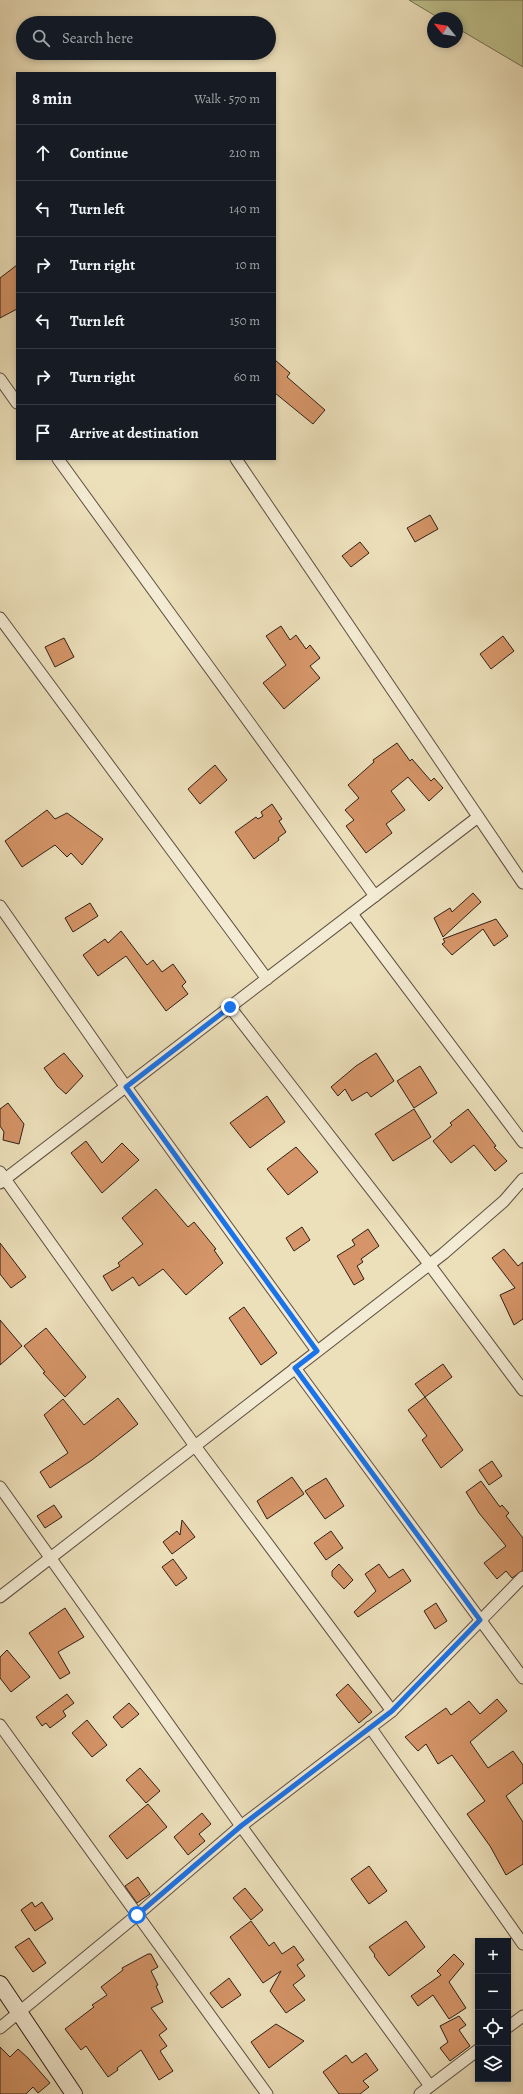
<!DOCTYPE html>
<html lang="en">
<head>
<meta charset="utf-8">
<style>
  body { margin:0; font-family:Alegreya,serif; background:#20242c; color:#f1f3f6 }
  .controls { position:absolute; right:12px; bottom:12px; display:grid; overflow:hidden; border-radius:0px; box-shadow:0 2px 6px #0003 }
  .controls button { width:36px; height:36px; display:grid; place-items:center; padding:0; border:0; border-bottom:1px solid #363941; background:#171b24; color:#f1f3f6; font:20px sans-serif }
  .compass { position:absolute; left:427px; top:12px; width:36px; height:36px; border-radius:50%; background:#171b24; box-shadow:0 2px 6px #0003; rotate:300deg }
  .stop { position:absolute; width:12px; height:12px; margin:-9px; border:3px solid #1a73e8; border-radius:50%; background:#fff }
  .stop.end { background:#1a73e8; border-color:#fff; box-shadow:0 1px 4px #0008 }
  .list { margin:0; padding:0; list-style:none }
  h2 { display:flex; justify-content:space-between; align-items:center; height:52px; margin:0; padding:0 16px; font-size:17px }
  h2 small { font-size:13px; font-weight:400; color:#9ea1a6 }
  .list li { display:grid; grid-template-columns:26px 1fr auto; gap:12px; align-items:center; box-sizing:border-box; height:56px; padding:0 16px; border-top:1px solid #363941 }
  .list b { display:block; font-size:15px; white-space:nowrap }
  .list em { font-size:13px; font-style:normal; color:#9ea1a6 }
  .icon { flex:none; width:22px; height:22px; fill:none; stroke:currentColor; stroke-width:2; stroke-linecap:round; stroke-linejoin:round }
  .map { position:relative; flex:none; width:523px; height:2094px; overflow:hidden }
  .search { position:absolute; background:#171b24; box-shadow:0 2px 6px #0003; left:16px; top:16px; width:260px; height:44px; display:flex; align-items:center; gap:10px; box-sizing:border-box; padding:0 14px; border-radius:22px; color:#9ea1a6; font-size:15px }
  .panel { position:absolute; background:#171b24; box-shadow:0 2px 6px #0003; left:16px; top:72px; width:260px; height:388px; border-radius:0px }
  .map>svg:first-child { display:block }
</style>
</head>
<body>
<div class="map">
<svg width="523" height="2094" viewBox="0 0 523 2094">
  <rect width="100%" height="100%" fill="#ece0bb"/>
  <filter id="stains"><feTurbulence type="fractalNoise" baseFrequency=".005" numOctaves="4"/><feColorMatrix values="0 0 0 0 .2 0 0 0 0 .09 0 0 0 0 .02 0 0 0 .5 -.17"/></filter>
  <radialGradient id="worn" r=".72"><stop offset=".6" stop-color="#630" stop-opacity="0"/><stop offset="1" stop-color="#630" stop-opacity=".3"/></radialGradient>
  <polygon fill="#bdc18d" stroke="#767052" points="409,0 523,0 523,67 457,28 457,18 439,18"/>
  <g fill="#d59568" stroke="#2f1f18">
    <polygon points="17,265 17,309 0,318 0,278"/>
    <polygon points="275,360 290,373 287,377 325,410 313,424 275,393"/>
    <polygon points="430,515 438,529 415,542 407,528"/>
    <polygon points="360,542 369,553 351,567 342,556"/>
    <polygon points="281,626 290,640 296,635 306,649 310,645 320,658 310,666 320,678 284,709 263,683 286,665 266,636"/>
    <polygon points="503,636 514,651 491,669 480,654"/>
    <polygon points="64,638 74,657 55,667 45,647"/>
    <polygon points="397,743 410,761 412,759 431,781 434,778 443,788 429,801 408,777 391,791 405,810 386,824 392,833 366,853 346,826 354,820 345,810 359,798 348,785 374,762 373,760"/>
    <polygon points="215,765 227,780 200,804 188,789"/>
    <polygon points="272,804 282,819 279,821 286,832 278,838 279,840 254,859 235,832 256,817 258,819 263,816 261,812"/>
    <polygon points="47,810 55,819 67,813 103,839 82,865 71,853 67,857 55,845 22,867 5,841"/>
    <polygon points="473,893 481,902 443,937 434,918 450,908 452,912"/>
    <polygon points="90,903 98,916 73,932 65,918"/>
    <polygon points="496,919 508,936 494,946 483,929 452,955 442,944 445,942 443,939"/>
    <polygon points="121,931 147,965 153,960 162,972 173,964 186,982 182,986 188,994 166,1011 126,956 98,976 83,955 105,939 108,943"/>
    <polygon points="64,1053 83,1076 66,1094 57,1086 44,1068"/>
    <polygon points="376,1053 394,1081 371,1097 367,1092 352,1101 345,1089 338,1096 331,1087 356,1066"/>
    <polygon points="420,1066 437,1093 414,1108 397,1081"/>
    <polygon points="267,1096 285,1122 250,1148 230,1123"/>
    <polygon points="8,1103 24,1124 19,1144 3,1140 4,1132 0,1126 0,1109"/>
    <polygon points="414,1109 431,1137 393,1161 375,1134"/>
    <polygon points="468,1109 496,1146 494,1147 507,1161 495,1171 474,1145 451,1163 433,1141 452,1125 450,1123"/>
    <polygon points="86,1141 102,1163 122,1143 139,1160 102,1193 71,1153"/>
    <polygon points="296,1147 318,1172 288,1195 267,1169"/>
    <polygon points="156,1189 188,1227 194,1222 216,1249 214,1250 223,1263 186,1295 163,1269 139,1286 133,1277 112,1291 103,1276 120,1266 118,1263 143,1244 122,1218"/>
    <polygon points="302,1227 310,1240 294,1251 286,1238"/>
    <polygon points="368,1229 379,1246 361,1259 363,1262 357,1266 364,1279 354,1285 337,1256 355,1245 352,1240"/>
    <polygon points="0,1243 26,1277 11,1288 0,1274"/>
    <polygon points="504,1249 518,1266 523,1262 523,1319 514,1325 500,1295 515,1288 492,1258"/>
    <polygon points="244,1307 277,1353 261,1365 229,1318"/>
    <polygon points="0,1320 22,1346 0,1365"/>
    <polygon points="46,1328 86,1377 65,1397 43,1373 45,1372 24,1346"/>
    <polygon points="443,1364 452,1377 425,1397 415,1384"/>
    <polygon points="425,1397 463,1450 441,1468 422,1440 427,1436 408,1410"/>
    <polygon points="118,1398 138,1424 92,1460 50,1488 40,1472 68,1453 44,1415 63,1399 84,1425"/>
    <polygon points="492,1461 502,1476 489,1485 479,1470"/>
    <polygon points="292,1477 304,1494 267,1519 257,1501"/>
    <polygon points="326,1478 344,1506 325,1519 305,1491"/>
    <polygon points="481,1481 500,1507 502,1505 509,1513 506,1516 523,1538 523,1570 512,1578 506,1571 497,1579 484,1563 506,1546 479,1513 466,1492"/>
    <polygon points="54,1505 62,1517 45,1528 37,1516"/>
    <polygon points="182,1520 195,1537 172,1554 163,1542 177,1531 180,1535"/>
    <polygon points="331,1531 343,1548 326,1560 314,1543"/>
    <polygon points="173,1559 187,1578 176,1586 162,1567"/>
    <polygon points="339,1564 353,1580 344,1589 332,1576 332,1571"/>
    <polygon points="379,1564 389,1578 403,1569 411,1581 358,1617 354,1612 376,1591 365,1574"/>
    <polygon points="436,1603 447,1621 435,1629 424,1611"/>
    <polygon points="65,1608 84,1637 58,1652 70,1673 60,1679 29,1633"/>
    <polygon points="7,1650 30,1677 11,1692 0,1678 0,1657"/>
    <polygon points="348,1684 372,1712 359,1723 336,1695"/>
    <polygon points="67,1694 74,1703 63,1711 66,1716 50,1728 46,1723 42,1726 36,1717"/>
    <polygon points="497,1699 507,1711 470,1742 488,1768 513,1751 523,1765 523,1783 506,1796 523,1822 523,1864 506,1875 490,1846 467,1814 485,1801 452,1755 438,1764 426,1744 418,1751 405,1737 446,1708 451,1715 469,1701 480,1714"/>
    <polygon points="129,1703 139,1714 122,1728 113,1717"/>
    <polygon points="87,1720 107,1745 92,1757 72,1733"/>
    <polygon points="140,1768 160,1791 146,1803 126,1780"/>
    <polygon points="148,1804 167,1827 127,1859 109,1836"/>
    <polygon points="202,1813 211,1824 199,1834 205,1841 188,1855 174,1837"/>
    <polygon points="369,1866 387,1891 369,1904 351,1879"/>
    <polygon points="138,1877 150,1894 137,1903 125,1886"/>
    <polygon points="245,1888 263,1910 251,1920 233,1898"/>
    <polygon points="32,1902 35,1907 42,1902 53,1919 35,1931 21,1910"/>
    <polygon points="251,1921 269,1946 274,1942 282,1954 294,1946 304,1960 297,1965 305,1976 293,1985 305,2000 286,2013 270,1991 281,1971 263,1983 230,1937"/>
    <polygon points="406,1921 425,1947 389,1976 374,1956 375,1955 369,1947"/>
    <polygon points="29,1938 46,1963 33,1972 15,1947"/>
    <polygon points="148,1954 151,1954 158,1967 151,1971 158,1985 156,1986 163,2002 151,2008 167,2029 159,2035 167,2046 160,2051 173,2071 159,2080 141,2050 117,2068 118,2070 108,2077 86,2046 81,2050 65,2029 94,2007 92,2005 107,1995 101,1987 123,1970 122,1968"/>
    <polygon points="454,1954 464,1964 449,1982 466,2008 449,2019 433,1995 418,2006 411,1996 441,1975 437,1971"/>
    <polygon points="229,1978 241,1995 222,2008 210,1993"/>
    <polygon points="459,2016 466,2025 459,2030 470,2046 450,2061 440,2048 448,2042 440,2026"/>
    <polygon points="276,2024 304,2041 269,2068 251,2042"/>
    <polygon points="0,2047 10,2057 18,2049 28,2058 50,2083 38,2093 33,2087 26,2094 0,2094"/>
    <polygon points="366,2053 378,2070 363,2081 369,2087 360,2094 339,2094 323,2072 346,2055 352,2063"/>
  </g>
  <g fill="none" stroke-linecap="round" stroke-linejoin="round">
    <defs>
      <g id="street">
        <polyline points="0,379 17,403"/>
        <polyline points="58,459 375,896"/>
        <polyline points="236,459 523,883"/>
        <polyline points="0,618 267,979"/>
        <polyline points="0,906 126,1087 317,1351"/>
        <polyline points="352,914 523,1142"/>
        <polyline points="230,1007 429,1264 523,1390"/>
        <polyline points="0,1172 195,1446 392,1711"/>
        <polyline points="0,1183 478,817"/>
        <polyline points="295,1368 523,1678"/>
        <polyline points="0,1487 241,1826 430,2086"/>
        <polyline points="0,1597 443,1254 504,1201 523,1179"/>
        <polyline points="0,1725 267,2094"/>
        <polyline points="370,1727 523,1944"/>
        <polyline points="508,2027 523,2016"/>
        <polyline points="0,2028 137,1915 241,1826 392,1711 523,1577"/>
        <polyline points="420,2094 478,2050"/>
      </g>
      <polyline id="secondary" points="0,1984 74,2094"/>
    </defs>
    <use href="#street" stroke="#5e4f41" stroke-width="13"/>
    <use href="#secondary" stroke="#2f1f18" stroke-width="18"/>
    <use href="#street" stroke="#f3ebd3" stroke-width="11"/>
    <use href="#secondary" stroke="#f3ebd3" stroke-width="16"/>
  </g>
  <g fill="none" stroke-linecap="round" stroke-linejoin="round">
    <polyline stroke="#1a73e8" stroke-width="5" points="137,1915 241,1826 392,1711 480,1620 295,1368 317,1351 126,1087 230,1007"/>
  </g>
  <rect width="100%" height="100%" filter="url(#stains)"/>
  <rect width="100%" height="100%" fill="url(#worn)"/>
</svg>
<div class="controls">
<button>+</button>
<button>−</button>
<button><svg class="icon" aria-label="locate" viewBox="0 0 24 24"><circle cx="12" cy="12" r="6"/><path d="M12 2v4M12 18v4M2 12h4M18 12h4"/></svg></button>
<button><svg class="icon" aria-label="layers" viewBox="0 0 24 24"><path d="M12 4l9 5-9 5-9-5zM3 14l9 5 9-5"/></svg></button>
</div>
<svg class="compass" viewBox="-18 -18 36 36"><path d="M0-13l5 13h-10z" fill="#e53935"/><path d="M0 13l5-13h-10z" fill="#9ea1a6"/></svg>
<div class="stop" style="left:137px;top:1915px"></div>
<div class="stop end" style="left:230px;top:1007px"></div>
<div class="search"><svg class="icon" aria-label="search" viewBox="0 0 24 24"><circle cx="10" cy="10" r="6"/><path d="M15 15l6 6"/></svg>Search here</div>
<section class="panel">
<h2>8 min<small>Walk · 570 m</small></h2>
<ul class="list">
<li><svg class="icon" aria-label="ahead" viewBox="0 0 24 24"><path d="M12 20V5M6 11l6-6 6 6"/></svg><div><b>Continue</b></div><em>210 m</em></li>
<li><svg class="icon" aria-label="left" viewBox="0 0 24 24"><path d="M17 20v-9H6M10 6l-5 5 5 5"/></svg><div><b>Turn left</b></div><em>140 m</em></li>
<li><svg class="icon" aria-label="right" viewBox="0 0 24 24"><path d="M7 20v-9h11M14 6l5 5-5 5"/></svg><div><b>Turn right</b></div><em>10 m</em></li>
<li><svg class="icon" aria-label="left" viewBox="0 0 24 24"><path d="M17 20v-9H6M10 6l-5 5 5 5"/></svg><div><b>Turn left</b></div><em>150 m</em></li>
<li><svg class="icon" aria-label="right" viewBox="0 0 24 24"><path d="M7 20v-9h11M14 6l5 5-5 5"/></svg><div><b>Turn right</b></div><em>60 m</em></li>
<li><svg class="icon" aria-label="arrive" viewBox="0 0 24 24"><path d="M6 21V4h12l-3 4 3 4H6"/></svg><div><b>Arrive at destination</b></div></li>
</ul>
</section>
</div>
</body>
</html>
